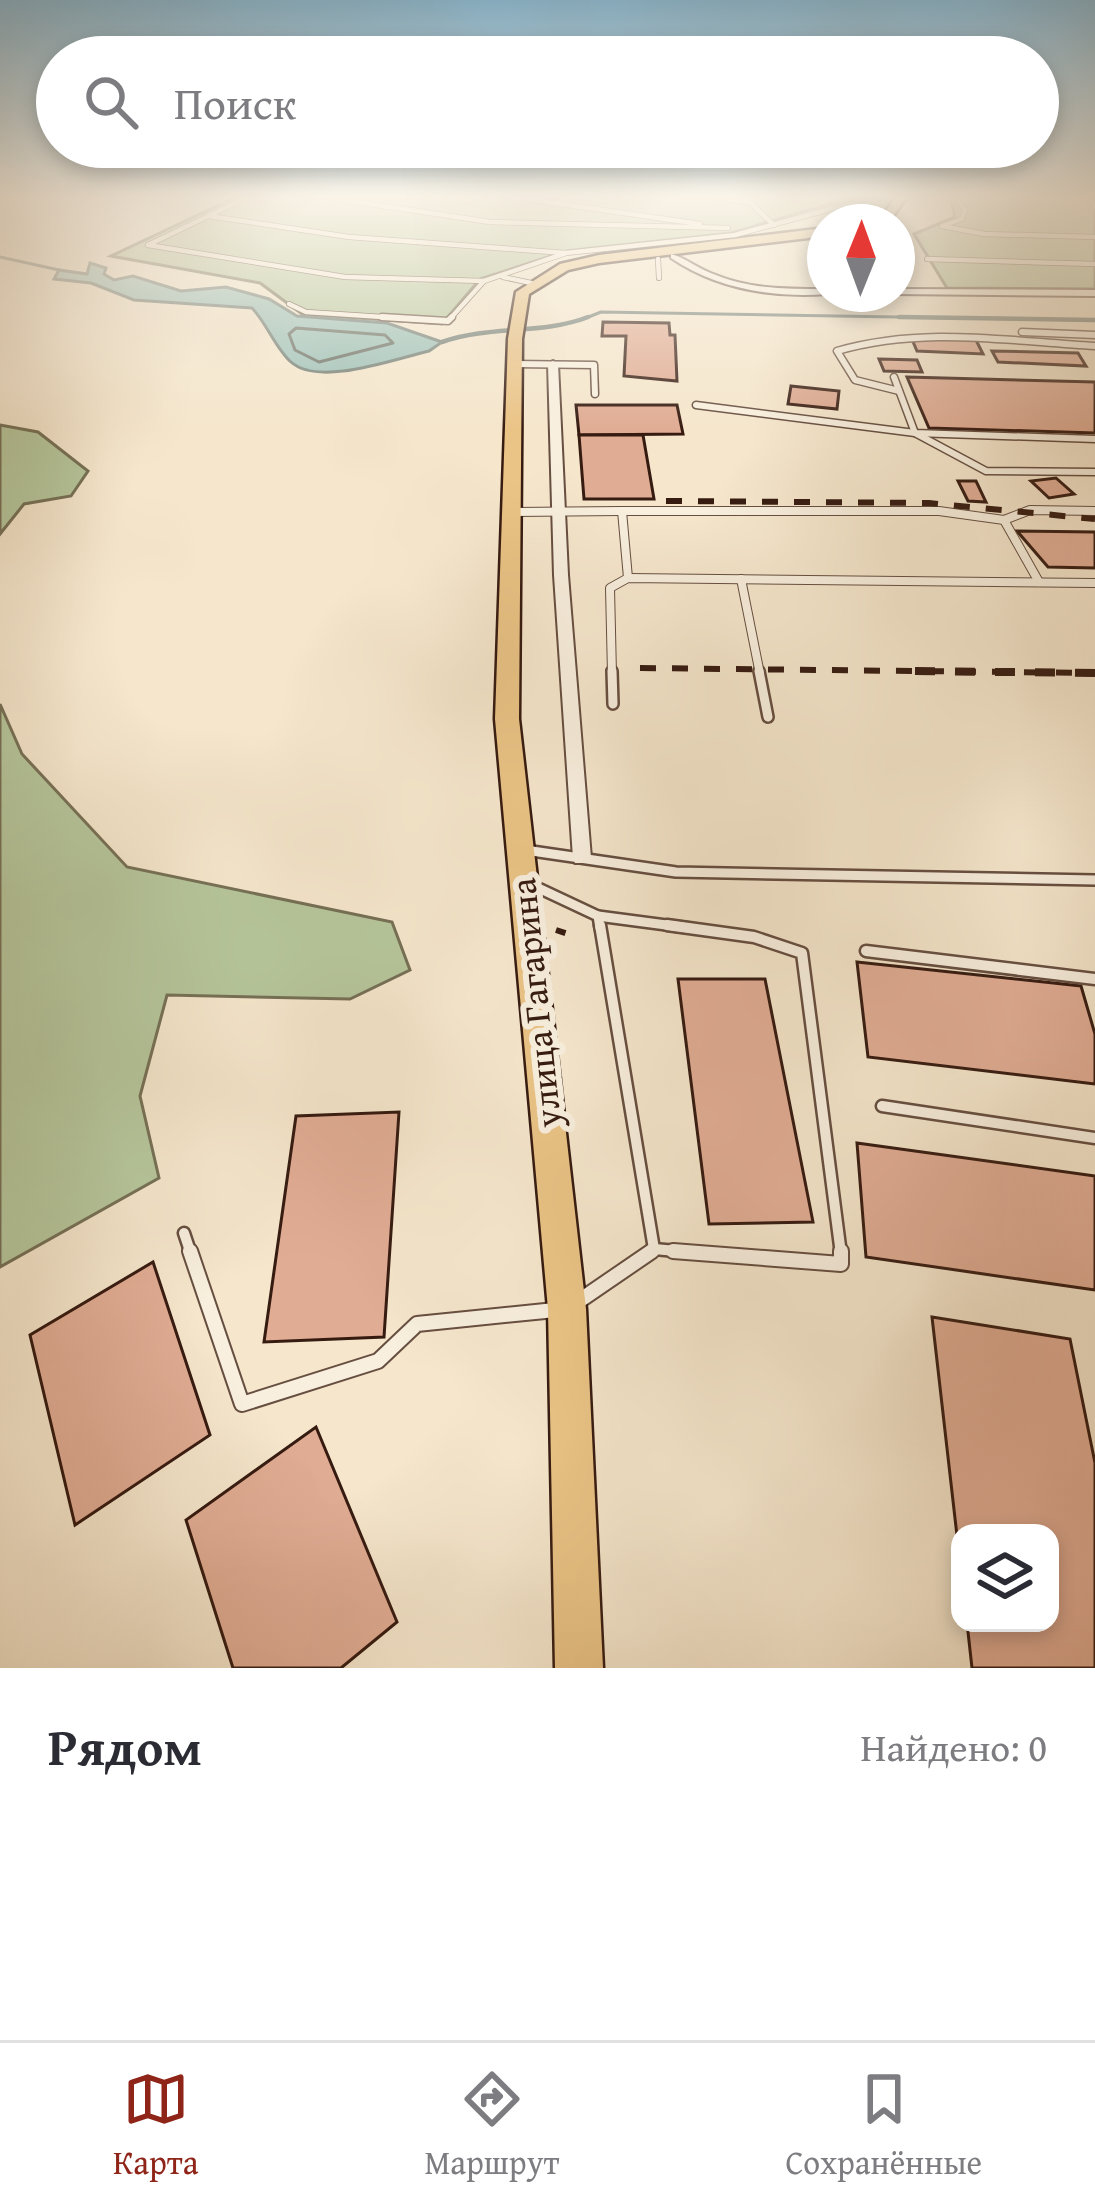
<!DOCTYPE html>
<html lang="ru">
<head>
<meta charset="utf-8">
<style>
  body { margin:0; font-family:"Gentium Book Plus",serif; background:#f2f2f3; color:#2b2b33 }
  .controls { position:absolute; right:36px; bottom:36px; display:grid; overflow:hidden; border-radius:24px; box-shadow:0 6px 18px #0003 }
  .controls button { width:108px; height:108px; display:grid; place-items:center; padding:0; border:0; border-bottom:3px solid #e1e1e2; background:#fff; color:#2b2b33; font:60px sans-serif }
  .compass { position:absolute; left:807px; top:204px; width:108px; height:108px; border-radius:50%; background:#fff; box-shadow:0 6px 18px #0003; rotate:1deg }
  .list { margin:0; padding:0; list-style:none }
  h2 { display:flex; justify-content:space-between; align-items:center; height:156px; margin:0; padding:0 48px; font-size:51px }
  h2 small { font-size:39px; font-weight:400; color:#7c7c81 }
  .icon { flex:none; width:66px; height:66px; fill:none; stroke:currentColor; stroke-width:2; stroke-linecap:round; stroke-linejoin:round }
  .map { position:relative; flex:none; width:1095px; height:1668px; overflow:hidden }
  .search { position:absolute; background:#fff; box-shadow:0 6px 18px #0003; left:36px; right:36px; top:36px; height:132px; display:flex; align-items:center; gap:30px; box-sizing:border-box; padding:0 42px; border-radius:66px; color:#7c7c81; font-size:45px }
  .sheet { height:372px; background:#fff }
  nav { display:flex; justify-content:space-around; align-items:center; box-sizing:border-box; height:168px; border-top:3px solid #e1e1e2; background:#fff; font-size:33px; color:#7c7c81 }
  nav a { display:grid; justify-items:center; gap:6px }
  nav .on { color:#8f2418 }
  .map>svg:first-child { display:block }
</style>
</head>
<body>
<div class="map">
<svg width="1095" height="1668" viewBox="0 0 1095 1668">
  <rect width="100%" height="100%" fill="#f5e6cc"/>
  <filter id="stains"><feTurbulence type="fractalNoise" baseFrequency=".00167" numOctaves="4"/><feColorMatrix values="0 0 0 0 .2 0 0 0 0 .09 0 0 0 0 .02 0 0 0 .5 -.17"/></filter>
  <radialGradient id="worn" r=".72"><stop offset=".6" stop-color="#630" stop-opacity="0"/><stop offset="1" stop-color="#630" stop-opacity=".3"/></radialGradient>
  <g fill="#b6c69c" stroke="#767056" stroke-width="3">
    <polygon points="236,197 853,197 731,233 566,251 480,279 442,324 302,314 260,283 111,256"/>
    <polygon points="950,197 1095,197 1095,289 947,288 914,234 955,217"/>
    <polygon points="0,425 38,432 88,471 71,496 24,504 0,534"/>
    <polygon points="0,704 22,754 127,867 392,922 410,970 350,999 167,995 140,1096 159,1178 0,1267"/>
  </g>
  <path fill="#9cc0b7" stroke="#737e75" stroke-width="3" d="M90 263 106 268 104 274 114 280 133 276 181 291 226 287 269 299 297 316 387 323 442 342 429 351C394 359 319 387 291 362 276 349 267 324 252 308L134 300 91 283 54 279 59 270 87 274Z"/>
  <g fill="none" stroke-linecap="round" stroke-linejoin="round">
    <polygon stroke="#696e64" stroke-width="3" points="296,328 385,335 393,343 319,362 295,350 289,334"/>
    <g stroke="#737e75" stroke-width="3">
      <polyline points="0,257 59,270"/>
      <polyline points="581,320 601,312 1084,320"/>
    </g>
    <g stroke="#737e75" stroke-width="4.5">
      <polyline points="899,317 1095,320"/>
      <path d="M442 342C491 325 542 335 588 317"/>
    </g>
  </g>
  <g fill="#e0ac94" stroke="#361b11" stroke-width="3">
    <polygon points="603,322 669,323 670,335 675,335 677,381 624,376 626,336 602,336"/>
    <polygon points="911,337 976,340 983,354 917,351"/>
    <polygon points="992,351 1078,353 1086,366 998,362"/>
    <polygon points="879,359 917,360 922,372 884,371"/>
    <polygon points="907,377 1095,382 1095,433 929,428"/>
    <polygon points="791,386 839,391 837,409 788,404"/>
    <polygon points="576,405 677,405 683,434 579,435"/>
    <polygon points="579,435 643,435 654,499 584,499"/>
    <polygon points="1056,478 1074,494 1049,498 1031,481"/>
    <polygon points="958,481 976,481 986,502 968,501"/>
    <polygon points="1017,531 1095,532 1095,568 1048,567"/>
    <polygon points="857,962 1081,986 1095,1034 1095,1084 868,1057"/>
    <polygon points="678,979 765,979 813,1222 709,1224"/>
    <polygon points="399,1112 384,1337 264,1342 296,1116"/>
    <polygon points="857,1143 1095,1176 1095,1290 866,1257"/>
    <polygon points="153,1262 210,1435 75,1525 30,1335"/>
    <polygon points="932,1317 1070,1339 1095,1463 1095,1668 972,1668 967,1623 1050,1623 1050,1533 960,1533 960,1562"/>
    <polygon points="316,1427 397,1622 341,1668 233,1668 186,1520"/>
  </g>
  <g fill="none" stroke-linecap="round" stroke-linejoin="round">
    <defs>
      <g id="lane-far5">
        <polyline points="324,197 490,222 728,228"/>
        <polyline points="512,197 700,224"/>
        <polyline points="709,197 746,202"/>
        <polyline points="744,197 774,225"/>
        <polyline points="956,197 965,210 962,219 942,226 984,234 1095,237"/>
        <polyline points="1085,197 1095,206"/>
        <polyline points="209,216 349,237 566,253"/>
        <polyline points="148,245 345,277 484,281 566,253 735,235 857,202 861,197"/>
        <polyline points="148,245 248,197"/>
        <polyline points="658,259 659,278"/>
        <polyline points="927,259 1095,264"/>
        <polyline points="503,277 531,283"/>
        <polyline points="289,304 306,312 429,320"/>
        <polyline points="449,320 484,281"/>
      </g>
      <g id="lane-far4">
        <polyline points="382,317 448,321 452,317"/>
        <polyline points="1022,332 1095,335"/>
        <polyline points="515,364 594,365 595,394"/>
        <polyline points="894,377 915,433 986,471 1095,472"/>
        <path d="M899 391 855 380 837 351C924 326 1006 341 1095 346"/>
        <polyline points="696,405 915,433 1095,439"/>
      </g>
      <g id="lane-far3">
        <polyline points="513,512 622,511"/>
        <polyline points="1004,520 1030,510 1095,511"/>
        <polyline points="628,578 622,511 939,511 1004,520 1039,582"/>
        <polyline points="741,579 760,674"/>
        <polyline points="612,674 610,588 628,578 1095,583"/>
      </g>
      <g id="lane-far2">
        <polyline points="612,671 613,704"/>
        <polyline points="759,671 768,717"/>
        <polyline points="525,850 676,872 1095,880"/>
        <polyline points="532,885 598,916 600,928"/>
        <polyline points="598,916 689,928"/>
      </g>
      <g id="lane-far1">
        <polyline points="600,925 654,1249 647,1254"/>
        <polyline points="667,925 754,937 802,953 841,1254"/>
        <polyline points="866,951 1095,979"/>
        <polyline points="882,1106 1095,1138"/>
        <polyline points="184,1233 191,1254"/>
        <polyline points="654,1249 710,1254"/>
      </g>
      <g id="lane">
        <polyline points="190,1251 242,1404 378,1361 417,1324 555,1310"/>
        <polyline points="673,1251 841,1264 841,1251"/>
        <polyline points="576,1303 652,1251"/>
      </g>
      <g id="street">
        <path d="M671 254C686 258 700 270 716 275 750 289 788 289 825 289V294H828C773 298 717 289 671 258Z"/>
        <polygon points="897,289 1095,290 1095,296 894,294 897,294"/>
        <polygon points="553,361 558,364 568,575 591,858 589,863 575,863 573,858 554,575 548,364"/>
      </g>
      <g id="primary">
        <polygon points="896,197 907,197 893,216 865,222 885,212"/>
        <polygon points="825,228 825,236 599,263 568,270 529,294 522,339 519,719 586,1309 603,1668 555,1668 548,1309 495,719 508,339 516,292 560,264 599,255"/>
      </g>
    </defs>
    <use href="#lane-far5" stroke="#664e40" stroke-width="6"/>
    <use href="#lane-far4" stroke="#664e40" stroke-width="9"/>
    <use href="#lane-far3" stroke="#664e40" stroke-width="10"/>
    <use href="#lane-far2" stroke="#664e40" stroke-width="14"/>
    <use href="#lane-far1" stroke="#664e40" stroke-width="15"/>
    <use href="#lane" stroke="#664e40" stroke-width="18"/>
    <use href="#street" stroke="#664e40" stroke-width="4"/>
    <use href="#primary" stroke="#361b11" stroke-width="5"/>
    <polyline stroke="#361b11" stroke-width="6" stroke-dasharray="10 8" stroke-linecap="butt" points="556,930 571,935"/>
    <use href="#lane-far5" stroke="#f8efde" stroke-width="4.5"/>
    <use href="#lane-far4" stroke="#f8efde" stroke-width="6"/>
    <use href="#lane-far3" stroke="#f8efde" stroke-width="8"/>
    <use href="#lane-far2" stroke="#f8efde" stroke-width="9"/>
    <use href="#lane-far1" stroke="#f8efde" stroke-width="10"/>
    <use href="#lane" stroke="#f8efde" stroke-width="14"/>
    <use href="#street" fill="#f8efde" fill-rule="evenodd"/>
    <use href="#primary" fill="#eac386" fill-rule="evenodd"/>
    <g stroke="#361b11" stroke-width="6" stroke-dasharray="16 16" stroke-linecap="butt">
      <polyline points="666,501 929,503 1095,519"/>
      <polyline points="640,668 1095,673"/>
    </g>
    <polyline stroke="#361b11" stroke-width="8" stroke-dasharray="20 20" stroke-linecap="butt" points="915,671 1095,673"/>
  </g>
  <linearGradient id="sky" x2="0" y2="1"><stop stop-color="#89b9d4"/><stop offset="0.46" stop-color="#faf4e8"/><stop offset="1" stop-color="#faf4e8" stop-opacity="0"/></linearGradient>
  <rect width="1095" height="430" fill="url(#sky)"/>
  <g text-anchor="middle" stroke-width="12" stroke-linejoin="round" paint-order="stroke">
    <g font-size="36" fill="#361b11" stroke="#f8efde">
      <text transform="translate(535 1003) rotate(-96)" y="13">улица Гагарина</text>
    </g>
  </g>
  <rect width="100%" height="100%" filter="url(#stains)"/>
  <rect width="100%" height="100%" fill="url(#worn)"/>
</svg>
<div class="controls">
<button><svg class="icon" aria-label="layers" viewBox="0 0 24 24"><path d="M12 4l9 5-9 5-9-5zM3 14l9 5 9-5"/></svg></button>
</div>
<svg class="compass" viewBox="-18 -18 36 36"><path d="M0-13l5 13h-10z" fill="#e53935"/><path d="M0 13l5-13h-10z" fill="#7c7c81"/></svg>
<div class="search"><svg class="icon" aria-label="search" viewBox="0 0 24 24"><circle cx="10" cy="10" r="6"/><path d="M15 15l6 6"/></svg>Поиск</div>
</div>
<section class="sheet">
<h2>Рядом<small>Найдено: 0</small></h2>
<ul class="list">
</ul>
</section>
<nav>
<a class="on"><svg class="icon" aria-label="map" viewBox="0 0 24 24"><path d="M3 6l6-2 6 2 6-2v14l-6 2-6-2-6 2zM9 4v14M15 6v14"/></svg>Карта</a>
<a><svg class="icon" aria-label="directions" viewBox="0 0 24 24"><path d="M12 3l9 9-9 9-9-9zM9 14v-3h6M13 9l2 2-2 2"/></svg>Маршрут</a>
<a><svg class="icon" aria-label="saved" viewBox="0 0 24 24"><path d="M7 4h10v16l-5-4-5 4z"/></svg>Сохранённые</a>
</nav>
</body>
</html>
